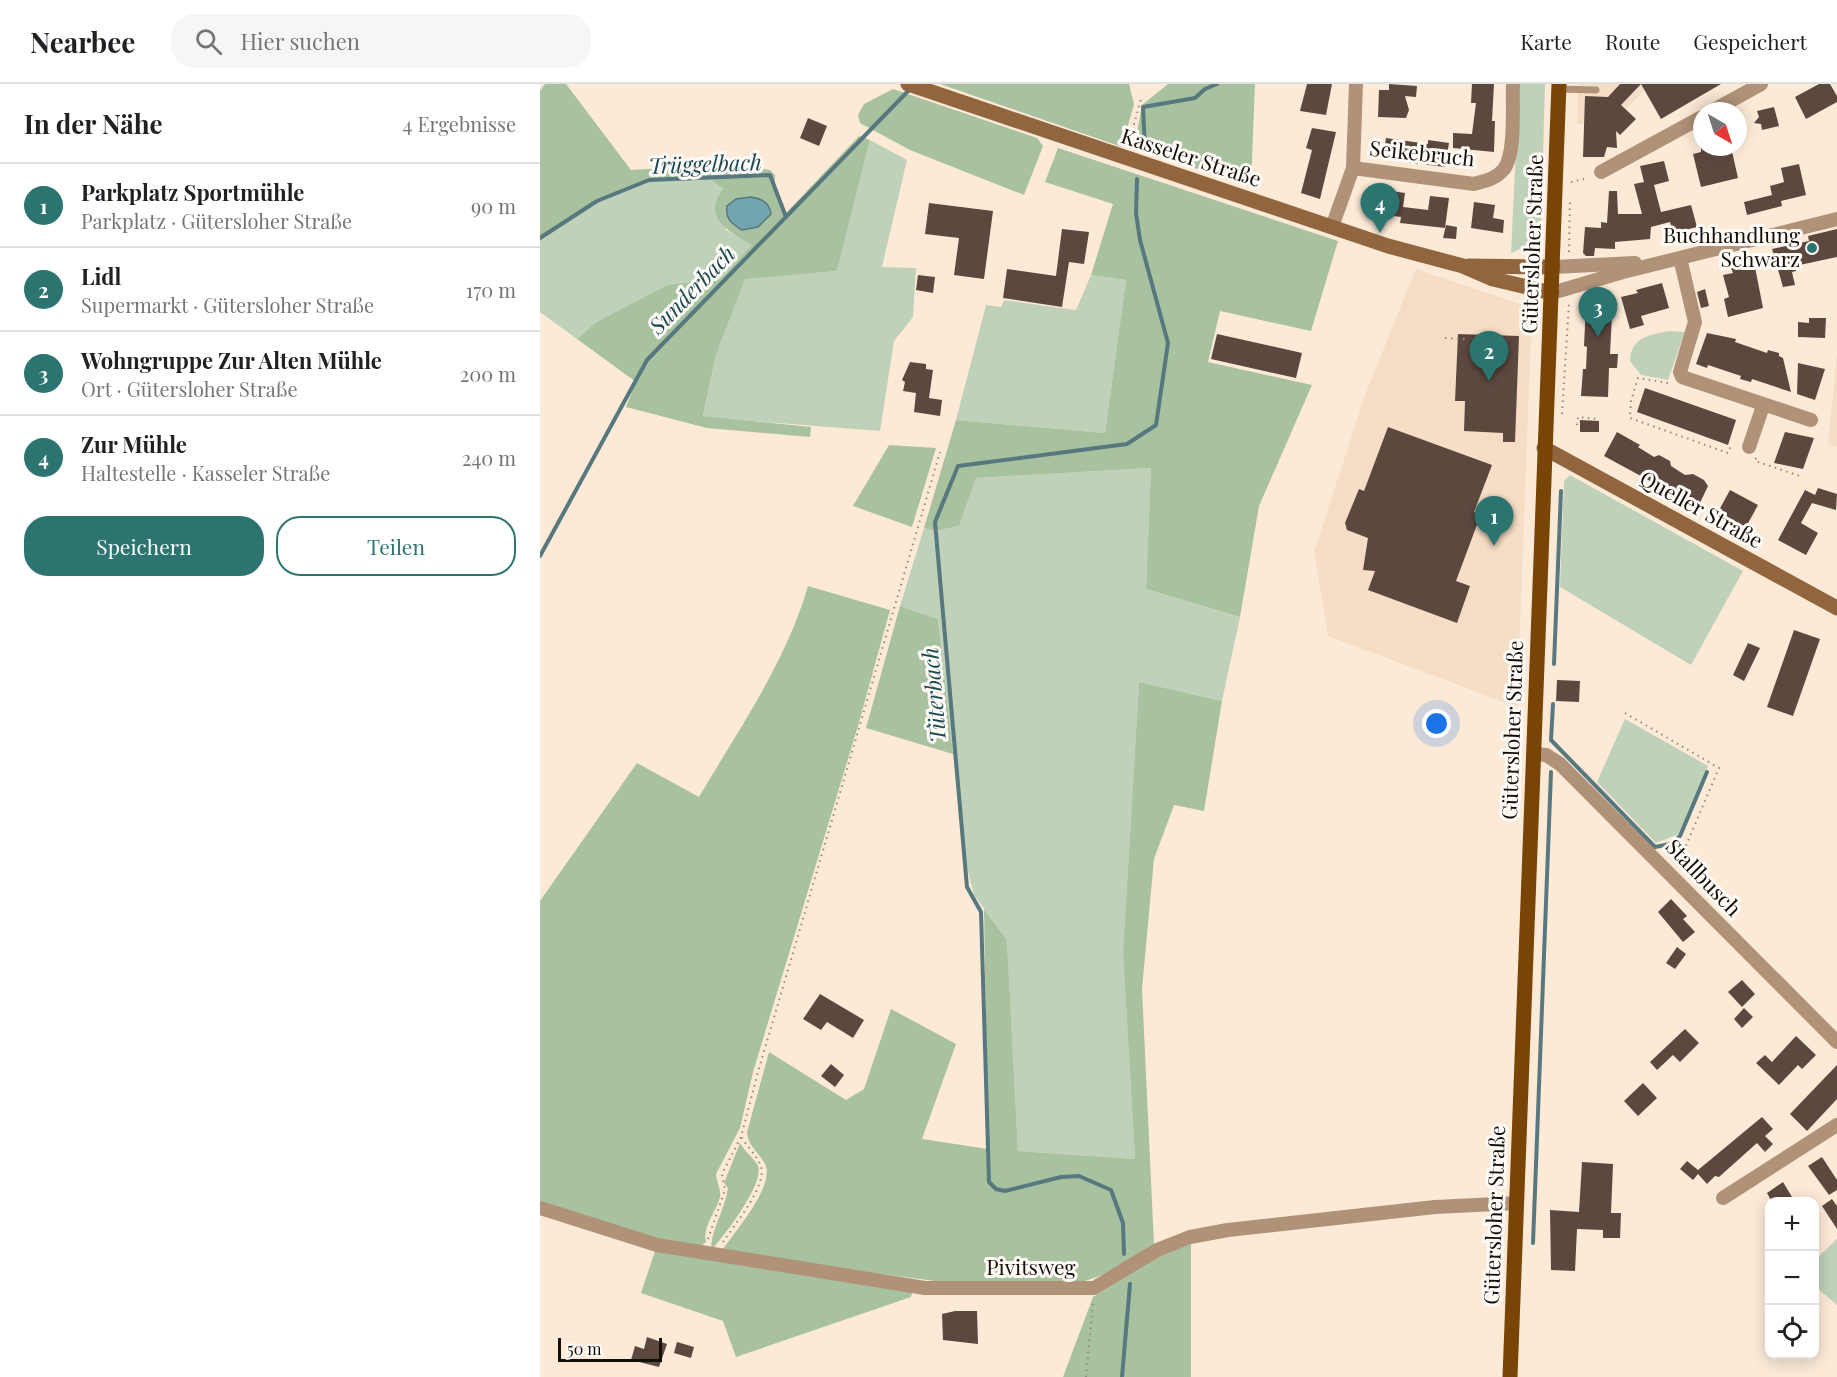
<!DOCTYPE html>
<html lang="de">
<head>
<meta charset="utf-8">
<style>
  body { margin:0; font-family:"Playfair Display",serif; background:#f6f6f6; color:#202124 }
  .controls { position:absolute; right:18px; bottom:18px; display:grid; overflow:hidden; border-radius:12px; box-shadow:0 3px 15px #0003 }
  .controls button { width:54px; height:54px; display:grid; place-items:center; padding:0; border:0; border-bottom:2px solid #e0e0e0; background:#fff; color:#202124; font:30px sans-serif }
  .compass { position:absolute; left:1153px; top:18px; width:54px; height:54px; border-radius:50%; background:#fff; box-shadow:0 3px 15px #0003; rotate:141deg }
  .scale { position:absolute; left:18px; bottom:15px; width:104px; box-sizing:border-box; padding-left:6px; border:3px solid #140e08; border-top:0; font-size:16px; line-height:21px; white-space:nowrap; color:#140e08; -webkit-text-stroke:4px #fefaf6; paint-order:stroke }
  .you { position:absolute; left:897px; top:640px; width:21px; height:21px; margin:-15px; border:4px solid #fff; border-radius:50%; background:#1a73e8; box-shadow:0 0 0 9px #1a73e833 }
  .badge { display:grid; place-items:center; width:39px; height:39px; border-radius:50%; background:#2b7470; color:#fff; font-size:20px; font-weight:700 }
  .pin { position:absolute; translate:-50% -50px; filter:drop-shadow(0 2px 3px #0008) }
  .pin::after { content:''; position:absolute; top:32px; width:21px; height:18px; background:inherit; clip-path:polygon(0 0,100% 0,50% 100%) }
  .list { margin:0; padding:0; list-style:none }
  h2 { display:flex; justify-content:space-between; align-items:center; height:78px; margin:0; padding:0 24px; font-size:26px }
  h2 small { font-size:20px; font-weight:400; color:#757577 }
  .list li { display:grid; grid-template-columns:39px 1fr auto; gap:18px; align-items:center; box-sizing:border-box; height:84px; padding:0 24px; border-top:2px solid #e0e0e0 }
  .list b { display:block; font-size:22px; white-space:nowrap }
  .list p { margin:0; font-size:20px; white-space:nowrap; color:#757577 }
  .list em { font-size:20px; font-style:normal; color:#757577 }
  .actions { display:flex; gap:12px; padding:18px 24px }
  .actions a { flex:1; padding:14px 0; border:2px solid #2b7470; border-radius:24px; text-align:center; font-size:21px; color:#2b7470 }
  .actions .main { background:#2b7470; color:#fff }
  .icon { flex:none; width:33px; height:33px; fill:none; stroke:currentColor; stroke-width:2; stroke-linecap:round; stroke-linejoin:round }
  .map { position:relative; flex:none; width:1297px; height:1293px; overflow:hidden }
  header { display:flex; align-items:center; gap:36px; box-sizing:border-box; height:84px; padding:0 30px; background:#fff; border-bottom:2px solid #e0e0e0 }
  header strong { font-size:28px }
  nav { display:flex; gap:33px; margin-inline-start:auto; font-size:21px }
  .search { width:420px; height:54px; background:#f6f6f6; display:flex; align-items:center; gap:15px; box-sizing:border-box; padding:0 21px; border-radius:24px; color:#757577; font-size:22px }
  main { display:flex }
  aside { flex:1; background:#fff }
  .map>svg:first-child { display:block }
</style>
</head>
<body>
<header>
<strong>Nearbee</strong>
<div class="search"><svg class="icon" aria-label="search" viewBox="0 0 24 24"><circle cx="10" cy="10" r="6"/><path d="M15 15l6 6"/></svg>Hier suchen</div>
<nav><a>Karte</a><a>Route</a><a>Gespeichert</a></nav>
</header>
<main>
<aside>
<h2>In der Nähe<small>4 Ergebnisse</small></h2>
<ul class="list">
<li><span class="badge">1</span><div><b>Parkplatz Sportmühle</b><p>Parkplatz · Gütersloher Straße</p></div><em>90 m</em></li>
<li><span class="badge">2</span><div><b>Lidl</b><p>Supermarkt · Gütersloher Straße</p></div><em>170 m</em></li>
<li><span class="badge">3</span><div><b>Wohngruppe Zur Alten Mühle</b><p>Ort · Gütersloher Straße</p></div><em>200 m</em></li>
<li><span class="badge">4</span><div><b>Zur Mühle</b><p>Haltestelle · Kasseler Straße</p></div><em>240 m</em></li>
</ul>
<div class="actions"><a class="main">Speichern</a><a>Teilen</a></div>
</aside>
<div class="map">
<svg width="1297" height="1293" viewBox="0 0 1297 1293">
  <rect width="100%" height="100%" fill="#fcead7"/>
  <g fill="#f5dec5">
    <polygon points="1038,0 1111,0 1069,41 1037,40"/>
    <polygon points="876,185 992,224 977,623 788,552 774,468 825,311"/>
    <polygon points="1297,270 1297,363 1288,360"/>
  </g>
  <g fill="#c0d1ba">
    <polygon points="979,0 1005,0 1001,142 990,160 971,169"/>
    <polygon points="330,56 367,76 342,183 376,184 373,233 354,257 340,347 163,333 176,271 205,194 297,187"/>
    <polygon points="167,92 183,105 186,146 213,161 181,195 55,239 37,255 0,228 0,156 42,127 99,99"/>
    <polygon points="551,191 586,196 565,349 416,336 446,221 461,223 464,216 536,226"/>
    <path d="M1130 247 1145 248 1128 296 1101 291 1090 277C1090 254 1110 250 1130 247Z"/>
    <polygon points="611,384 606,505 700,533 682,617 599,598 583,869 595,1075 478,1067 467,856 434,811 425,776 398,535 360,522 384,444 395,447 419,442 436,394"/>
    <polygon points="1030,391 1203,487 1151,581 1020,503 1024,397"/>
    <polygon points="1085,635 1168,682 1139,750 1116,759 1057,698"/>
    <polygon points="1297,1155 1297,1221 1275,1202 1274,1177"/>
  </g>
  <g fill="#a8c19f">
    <path d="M5 0H26L91 86 189 80 230 86 235 91V107L245 130 319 52 330 56 297 187 205 195 176 271 163 332 271 343 270 353 167 344 86 323 96 298 37 255 55 239 128 201 181 195 212 161C190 148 161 134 183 105L167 92 99 99 42 127 0 156V7Z"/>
    <polygon points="400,0 589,0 594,20 582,63"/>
    <polygon points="628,0 715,0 711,103 598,65 595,59 602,21"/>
    <polygon points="353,5 497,54 503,62 484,111 370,66 320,39 318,31 324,20"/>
    <polygon points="518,64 798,157 771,247 680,227 668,278 772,301 719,422 700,533 606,505 611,384 436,394 419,442 395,447 384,444 416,336 565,349 586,196 551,191 573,120 505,98"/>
    <polygon points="349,361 396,364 372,443 313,422"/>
    <path d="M268 502 350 526 318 642 213 988 200 1044 176 1090C177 1099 181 1105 180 1113 176 1129 162 1142 166 1158L161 1162 118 1155 0 1117V817L97 679 159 713C199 645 246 578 268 502Z"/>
    <polygon points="360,522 398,535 413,670 326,644"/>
    <path d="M599 598 682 617 664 727 634 721 614 775 602 905 614 1160C588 1176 565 1194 535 1199H410L184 1169 183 1165C195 1148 236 1100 225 1080 218 1067 208 1063 207 1048L229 968 306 1016 324 1005 351 925 416 960 382 1055 448 1065 444 825 467 856 478 1067 595 1075 583 869Z"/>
    <path d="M200 1059C205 1068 214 1074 218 1082 225 1098 185 1151 173 1164L171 1162C173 1142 185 1125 188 1104L184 1099Z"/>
    <polygon points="651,1160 651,1293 523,1293 553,1213 619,1172"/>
    <polygon points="115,1167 373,1206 371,1213 196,1273 183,1237 101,1209"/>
  </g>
  <path fill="#73a5b0" stroke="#56787e" stroke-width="1.5" d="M211 113C222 115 229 118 231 130L218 143 202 146C192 140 185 135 187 122L196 115Z"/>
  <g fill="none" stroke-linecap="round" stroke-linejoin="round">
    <g stroke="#56787e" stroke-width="4">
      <polyline points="605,65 603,23 655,14 665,5 677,0"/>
      <polyline points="0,154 57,117 109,96 230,91 246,133"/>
      <polyline points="0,472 107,276 371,4"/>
      <polyline points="1014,580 1021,407"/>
      <polyline points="1013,620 1011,656 1115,763 1130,760 1140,752 1167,688"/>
      <polyline points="993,1159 1011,688"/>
      <polyline points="584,1170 583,1139 571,1106 539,1092 521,1093 465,1107 456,1105 449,1098 441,828 427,803 395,438 418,382 587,360 616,341 628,259 600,156 596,129 597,95"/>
      <polyline points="582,1293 590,1200"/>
    </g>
  </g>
  <g fill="#5d4840">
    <polygon points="767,0 792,0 786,31 760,27"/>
    <polygon points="849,0 877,2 876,13 865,12 869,26 866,34 838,33 839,6 849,6"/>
    <polygon points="932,0 954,0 952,37 955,37 954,68 913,64 913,49 932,50 936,19 931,19"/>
    <polygon points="1080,0 1101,0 1081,21 1096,35 1080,51 1076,47 1077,64 1067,63 1064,73 1043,73 1045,12 1068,13"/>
    <polygon points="1101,0 1181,0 1121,35"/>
    <polygon points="1279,0 1290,0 1297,12 1297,18 1266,35 1255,13"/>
    <polygon points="1234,23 1239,42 1222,46 1221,40 1214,39 1219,33 1217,27"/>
    <polygon points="268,34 287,42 279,62 260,54"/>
    <polygon points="772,44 796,48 780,115 761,109 772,66 766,64"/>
    <polygon points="846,54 888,60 888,56 909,59 905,83 843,75"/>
    <polygon points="1161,63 1191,63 1198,94 1161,103 1153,70 1161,68"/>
    <polygon points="1124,77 1129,97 1114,101 1121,128 1151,121 1157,143 1133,149 1130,138 1111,143 1110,155 1075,158 1075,165 1055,164 1054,172 1046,172 1043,169 1045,143 1061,144 1061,138 1067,139 1069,107 1077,107 1078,130 1102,130 1094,100 1104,98 1100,82"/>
    <polygon points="1259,80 1266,111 1241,117 1242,122 1207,131 1204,118 1232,111 1230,102 1244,98 1241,84"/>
    <polygon points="845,106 865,109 863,123 888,126 890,112 909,114 905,144 860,139 861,133 841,130"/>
    <polygon points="934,118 955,121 953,134 964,136 963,149 931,144"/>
    <polygon points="389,119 453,127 444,195 414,191 419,154 385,150"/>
    <polygon points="906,141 917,143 916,155 903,154"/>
    <polygon points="522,145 549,148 544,180 529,178 522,223 463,214 467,185 516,192"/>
    <polygon points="1297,145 1297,173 1255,182 1256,187 1252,188 1255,201 1243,203 1232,165 1269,157 1268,152"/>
    <polygon points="1214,178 1223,224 1188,233 1184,215 1189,213 1183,191 1193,189 1191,184"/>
    <polygon points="378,191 395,193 393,209 376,206"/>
    <polygon points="1122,199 1129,224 1101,232 1104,241 1090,245 1081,213 1098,209 1096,206"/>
    <polygon points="1165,205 1169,222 1161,224 1157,208"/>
    <polygon points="1073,212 1070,270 1078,270 1077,284 1069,284 1068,313 1041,312 1043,285 1046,285 1047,263 1044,262 1046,220"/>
    <polygon points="1269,234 1286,234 1285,254 1258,253 1258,238 1269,239"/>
    <polygon points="1167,249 1196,255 1195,258 1227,269 1228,266 1239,269 1239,272 1243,274 1251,308 1212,295 1211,298 1200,295 1201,292 1168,281 1167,284 1156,280"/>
    <polygon points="677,250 762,269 756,294 671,275"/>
    <polygon points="918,250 979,252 975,358 963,358 963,349 924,347 925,317 915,317"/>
    <polygon points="370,278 386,280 386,285 393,286 389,314 402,316 400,332 374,328 376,309 363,307 365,298 362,296"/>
    <polygon points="1258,279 1285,285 1275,316 1257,310"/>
    <polygon points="1105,304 1196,336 1188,361 1097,328"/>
    <polygon points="1040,336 1059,337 1059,348 1040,348"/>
    <polygon points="848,343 952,381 934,428 941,430 916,497 930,502 917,539 828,506 835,487 823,486 828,454 807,446 805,439 819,405 824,407"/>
    <polygon points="1077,348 1100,361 1098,363 1114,373 1119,371 1130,377 1131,382 1145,391 1153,390 1164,396 1168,402 1158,423 1064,372"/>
    <polygon points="1245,348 1274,354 1263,385 1234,379"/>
    <polygon points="1278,404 1297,410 1296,426 1272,419 1261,439 1278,449 1266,471 1238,456 1265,406 1275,411"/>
    <polygon points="1190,406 1218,421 1206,443 1178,428"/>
    <polygon points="1254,546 1280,555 1253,632 1227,623"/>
    <polygon points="1208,559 1220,564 1204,597 1193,591"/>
    <polygon points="1017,596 1040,597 1039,618 1016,617"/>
    <polygon points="1131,815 1147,832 1143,835 1155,848 1143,858 1118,828"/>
    <polygon points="1137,863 1146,870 1135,885 1126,879"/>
    <polygon points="1202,896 1215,910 1202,923 1188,908"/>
    <polygon points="280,910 324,936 313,954 287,938 281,946 263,935"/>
    <polygon points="1204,924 1213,933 1202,944 1194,935"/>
    <polygon points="1145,945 1159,959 1140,978 1133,971 1117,986 1110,978"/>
    <polygon points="1256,952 1276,971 1262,985 1258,981 1239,1001 1216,979 1225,971 1232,978"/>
    <polygon points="291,980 304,991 295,1003 281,992"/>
    <polygon points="1297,981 1297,1015 1267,1047 1250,1030"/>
    <polygon points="1103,999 1117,1014 1098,1032 1084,1017"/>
    <polygon points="1222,1033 1233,1045 1225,1052 1233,1060 1225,1068 1217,1059 1179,1093 1175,1092 1167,1100 1158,1090 1153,1096 1140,1085 1147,1077 1158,1086"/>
    <polygon points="1282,1073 1297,1096 1297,1106 1289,1111 1268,1082"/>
    <polygon points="1042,1078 1073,1080 1071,1129 1081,1129 1080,1154 1063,1154 1063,1146 1037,1145 1035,1187 1011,1186 1010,1126 1039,1128"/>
    <polygon points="1243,1098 1252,1113 1245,1118 1232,1118 1227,1109"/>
    <polygon points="1292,1115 1297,1122 1297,1145 1282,1122"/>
    <polygon points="415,1227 437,1227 438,1260 403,1256 402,1230"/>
    <polygon points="107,1253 127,1260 119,1283 91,1276 95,1262 104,1265"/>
    <polygon points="137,1258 154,1263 151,1274 134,1269"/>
  </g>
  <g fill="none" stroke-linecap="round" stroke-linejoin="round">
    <g stroke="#95887b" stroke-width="2" stroke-dasharray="1.5 4.5" stroke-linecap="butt">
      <polyline points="589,58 601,15"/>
      <polyline points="1031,98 1048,94"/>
      <polyline points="1029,168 1030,114"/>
      <polyline points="905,254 925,255"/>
      <polyline points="1128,299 1098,294 1091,317 1090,334 1188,369 1190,364 1195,363"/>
      <polyline points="1022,330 1029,219"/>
      <polyline points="1037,341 1038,333 1057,335"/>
      <polyline points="1216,374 1215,377 1260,392"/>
      <polyline points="1085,629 1179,684 1139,778"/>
      <polyline points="168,1155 185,1106 182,1090 201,1053 218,988 400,368"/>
      <path d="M183 1158C194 1141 230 1099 220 1080 216 1071 207 1062 201 1053"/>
      <polyline points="546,1293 553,1218"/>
    </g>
    <polyline stroke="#b09278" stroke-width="7" points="1019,5 1056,6"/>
    <g stroke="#b09278" stroke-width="14">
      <polyline points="1172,27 1221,0"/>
      <path d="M813 84 934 100C945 97 956 95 964 85 976 69 972 21 973 0"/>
      <polyline points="1061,88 1162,33"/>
      <polyline points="792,143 813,84 816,0"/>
      <polyline points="1140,174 1155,238 1140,288 1142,293 1271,336"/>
      <polyline points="1013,183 1095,179"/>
      <polyline points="1012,209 1083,188 1297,135"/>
      <polyline points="1209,363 1223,322"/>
      <polyline points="994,670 1006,671 1020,680 1297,958"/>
      <polyline points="1183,1114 1297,1041"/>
      <polyline points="0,1124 117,1161 385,1204 554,1204 617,1166 650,1153 688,1146 895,1123 977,1119"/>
    </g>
    <g stroke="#91663e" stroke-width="15">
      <polyline points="368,0 848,162 923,182 953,195 1012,209"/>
      <polyline points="929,182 1013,183"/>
      <polyline points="1004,364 1297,524"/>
    </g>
    <polyline stroke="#794506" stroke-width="15" points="970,1293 1019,0"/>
  </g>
  <circle fill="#2b7470" stroke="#fefaf6" stroke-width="2" cx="1272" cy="164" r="6"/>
  <g text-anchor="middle" stroke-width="6" stroke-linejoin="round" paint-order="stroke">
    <g font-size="21" fill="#140e08" stroke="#fefaf6">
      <text transform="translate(882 70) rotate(6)" y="7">Seikebruch</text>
      <text transform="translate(651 74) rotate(18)" y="7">Kasseler Straße</text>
      <text transform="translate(993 160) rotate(-88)" y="7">Gütersloher Straße</text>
      <text transform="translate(1161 426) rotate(29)" y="7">Queller Straße</text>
      <text transform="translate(973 646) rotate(-88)" y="7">Gütersloher Straße</text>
      <text transform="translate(1163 794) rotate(46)" y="7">Stallbusch</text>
      <text transform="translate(955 1131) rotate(-88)" y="7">Gütersloher Straße</text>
      <text x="491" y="1191">Pivitsweg</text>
    </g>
    <g font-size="21" fill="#140e08" stroke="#fefaf6" text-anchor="end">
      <text x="1260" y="159">Buchhandlung<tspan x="1260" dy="24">Schwarz</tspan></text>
    </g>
    <g font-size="22" font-style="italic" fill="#1b4951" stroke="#fefaf6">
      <text transform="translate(165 80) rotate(-2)" y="8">Trüggelbach</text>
      <text transform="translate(152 206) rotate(-46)" y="8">Sunderbach</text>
      <text transform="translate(394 611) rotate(-95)" y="8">Tüterbach</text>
    </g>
  </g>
</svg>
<div class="controls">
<button>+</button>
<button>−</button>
<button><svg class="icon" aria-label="locate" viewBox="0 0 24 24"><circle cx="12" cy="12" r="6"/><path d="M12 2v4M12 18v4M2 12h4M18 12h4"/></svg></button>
</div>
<svg class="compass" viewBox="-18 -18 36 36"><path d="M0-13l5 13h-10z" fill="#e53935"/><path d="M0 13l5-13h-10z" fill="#757577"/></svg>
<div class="scale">50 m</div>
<div class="you"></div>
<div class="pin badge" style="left:954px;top:462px">1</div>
<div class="pin badge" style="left:949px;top:297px">2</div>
<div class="pin badge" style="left:1058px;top:253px">3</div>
<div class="pin badge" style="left:840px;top:149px">4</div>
</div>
</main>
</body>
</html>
